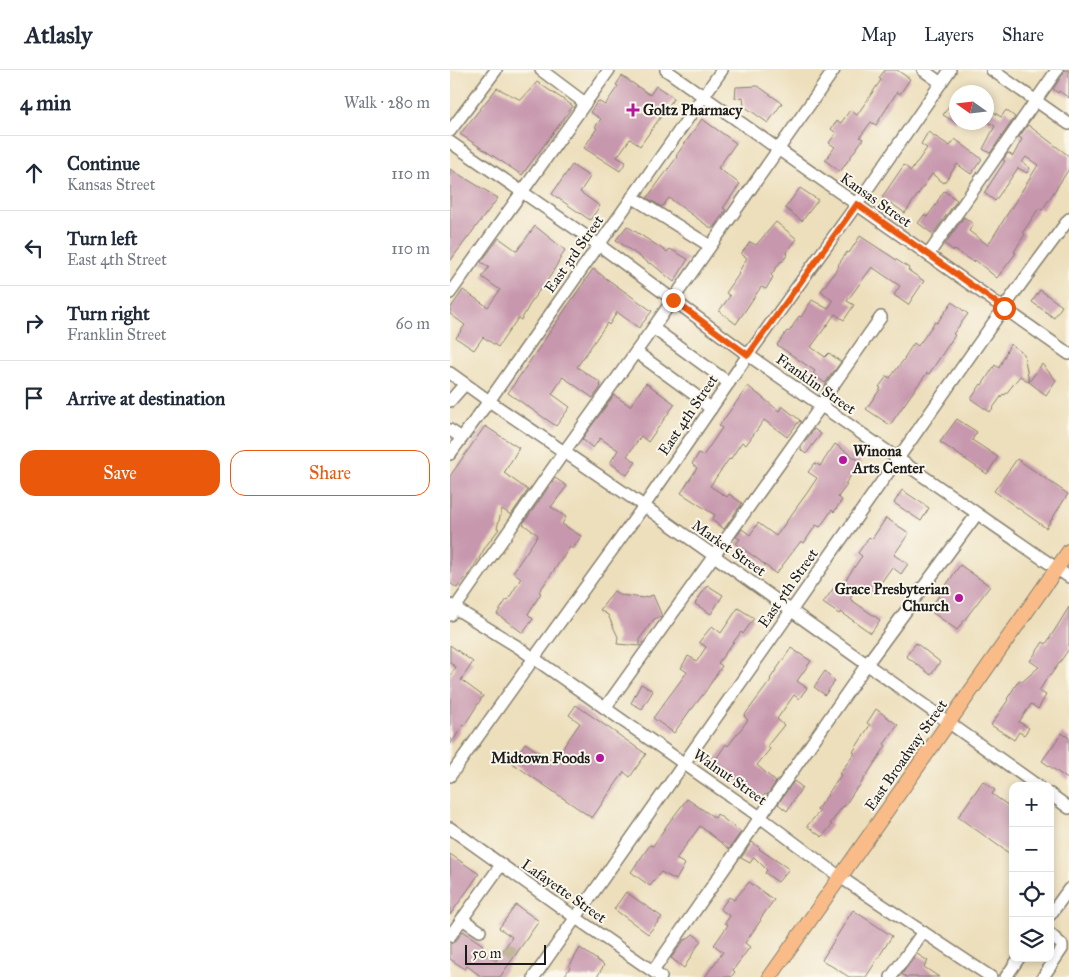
<!DOCTYPE html>
<html lang="en">
<head>
<meta charset="utf-8">
<style>
  body { margin:0; font-family:"IM FELL Great Primer",serif; background:#f2f2f3; color:#1f2937 }
  .controls { position:absolute; right:15px; bottom:15px; display:grid; overflow:hidden; border-radius:10px; box-shadow:0 2px 8px #0003 }
  .controls button { width:45px; height:45px; display:grid; place-items:center; padding:0; border:0; border-bottom:1px solid #e0e1e3; background:#fff; color:#1f2937; font:25px sans-serif }
  .compass { position:absolute; left:499px; top:15px; width:45px; height:45px; border-radius:50%; background:#fff; box-shadow:0 2px 8px #0003; rotate:284deg }
  .scale { position:absolute; left:15px; bottom:12px; width:81px; box-sizing:border-box; padding-left:5px; border:2px solid #1c1c1c; border-top:0; font-size:14px; line-height:18px; white-space:nowrap; color:#1c1c1c; -webkit-text-stroke:4px #fbf7ec; paint-order:stroke }
  .stop { position:absolute; width:15px; height:15px; margin:-11px; border:4px solid #ea580c; border-radius:50%; background:#fff }
  .stop.end { background:#ea580c; border-color:#fff; box-shadow:0 1px 5px #0008 }
  .list { margin:0; padding:0; list-style:none }
  h2 { display:flex; justify-content:space-between; align-items:center; height:65px; margin:0; padding:0 20px; font-size:21px }
  h2 small { font-size:16px; font-weight:400; color:#747a83 }
  .list li { display:grid; grid-template-columns:32px 1fr auto; gap:15px; align-items:center; box-sizing:border-box; height:75px; padding:0 20px; border-top:1px solid #e0e1e3 }
  .list b { display:block; font-size:19px; white-space:nowrap }
  .list p { margin:0; font-size:16px; white-space:nowrap; color:#747a83 }
  .list em { font-size:16px; font-style:normal; color:#747a83 }
  .actions { display:flex; gap:10px; padding:15px 20px }
  .actions a { flex:1; padding:11px 0; border:1px solid #ea580c; border-radius:15px; text-align:center; font-size:18px; color:#ea580c }
  .actions .main { background:#ea580c; color:#fff }
  .icon { flex:none; width:28px; height:28px; fill:none; stroke:currentColor; stroke-width:2; stroke-linecap:round; stroke-linejoin:round }
  .map { position:relative; flex:none; width:619px; height:907px; overflow:hidden }
  header { display:flex; align-items:center; gap:30px; box-sizing:border-box; height:70px; padding:0 25px; background:#fff; border-bottom:1px solid #e0e1e3 }
  header strong { font-size:24px }
  nav { display:flex; gap:28px; margin-inline-start:auto; font-size:18px }
  main { display:flex }
  aside { flex:1; background:#fff }
  .map>svg:first-child { display:block }
</style>
</head>
<body>
<header>
<strong>Atlasly</strong>
<nav><a>Map</a><a>Layers</a><a>Share</a></nav>
</header>
<main>
<aside>
<h2>4 min<small>Walk · 280 m</small></h2>
<ul class="list">
<li><svg class="icon" aria-label="ahead" viewBox="0 0 24 24"><path d="M12 20V5M6 11l6-6 6 6"/></svg><div><b>Continue</b><p>Kansas Street</p></div><em>110 m</em></li>
<li><svg class="icon" aria-label="left" viewBox="0 0 24 24"><path d="M17 20v-9H6M10 6l-5 5 5 5"/></svg><div><b>Turn left</b><p>East 4th Street</p></div><em>110 m</em></li>
<li><svg class="icon" aria-label="right" viewBox="0 0 24 24"><path d="M7 20v-9h11M14 6l5 5-5 5"/></svg><div><b>Turn right</b><p>Franklin Street</p></div><em>60 m</em></li>
<li><svg class="icon" aria-label="arrive" viewBox="0 0 24 24"><path d="M6 21V4h12l-3 4 3 4H6"/></svg><div><b>Arrive at destination</b></div></li>
</ul>
<div class="actions"><a class="main">Save</a><a>Share</a></div>
</aside>
<div class="map">
<svg width="619" height="907" viewBox="0 0 619 907">
  <rect width="100%" height="100%" fill="#fbf7ec"/>
  <filter id="ink" filterUnits="userSpaceOnUse"><feTurbulence type="fractalNoise" baseFrequency=".02" numOctaves="2"/><feDisplacementMap in="SourceGraphic" scale="10" xChannelSelector="R" yChannelSelector="G"/><feConvolveMatrix kernelMatrix="1 2 1 2 8 2 1 2 1" color-interpolation-filters="sRGB"/></filter>
  <filter id="wash" filterUnits="userSpaceOnUse"><feTurbulence type="fractalNoise" baseFrequency=".0096" numOctaves="4" result="noise"/><feDisplacementMap in="SourceGraphic" scale="20" xChannelSelector="R" yChannelSelector="G"/><feGaussianBlur stdDeviation="1.12" result="paint"/><feColorMatrix in="noise" values="0 0 0 0 0 0 0 0 0 0 0 0 0 0 0 0 0 1.4 0 .05"/><feComposite in="paint" operator="in"/></filter>
  <g filter="url(#wash)">
    <rect width="100%" height="100%" fill="#eddfbc"/>
    <g id="blocks">
      <g fill="#c797ad">
        <polygon points="435,0 447,0 460,9 450,24 447,22 426,55 421,52 410,67 413,69 390,102 375,90 385,77 379,73 386,63 381,59 387,51 391,53 400,40 407,45 431,10 429,8"/>
        <polygon points="614,0 619,0 619,28 609,21 608,23 603,19 613,4"/>
        <polygon points="172,6 200,25 206,16 224,28 190,76 180,69 167,87 176,92 170,101 134,78 147,58 145,57 151,49 140,42 148,31 155,35 168,16 166,15"/>
        <polygon points="87,12 123,36 72,105 10,64 47,18 71,30"/>
        <polygon points="308,16 332,33 318,53 294,36 293,27 285,28 286,17"/>
        <polygon points="506,27 506,53 493,45 504,28 504,30"/>
        <polygon points="536,37 551,47 556,40 565,47 540,83 533,79 545,56 536,51"/>
        <polygon points="252,49 286,73 268,98 290,114 273,138 276,140 262,159 219,128 212,137 197,128 227,87 226,86"/>
        <polygon points="578,55 619,86 619,99 592,140 589,138 573,162 575,164 564,182 566,183 547,208 525,190 523,192 505,180 504,181 495,174 514,147 523,154 519,161 538,175 588,95 576,87 572,92 580,98 577,103 568,98 545,131 534,123 555,91 553,90 558,83 563,86 572,69 569,67"/>
        <polygon points="478,62 500,76 505,69 532,89 521,104 507,94 494,113 482,104 455,143 432,127 454,95 461,101 477,78 471,74"/>
        <polygon points="122,95 140,107 130,122 150,136 140,150 102,124"/>
        <polygon points="0,99 48,128 0,191"/>
        <polygon points="350,118 368,130 352,151 335,138"/>
        <polygon points="494,121 507,130 483,164 468,153 474,145 477,147 488,132 487,132"/>
        <polygon points="326,152 347,169 336,183 338,184 332,192 331,191 321,205 323,207 316,219 311,217 286,254 269,241 280,226 276,223 289,204 288,203 297,188 291,184 300,172 306,175"/>
        <polygon points="85,156 115,180 101,205 83,229 71,250 68,248 48,277 33,267 24,280 6,268 15,255 0,244 0,239 13,220 38,237 50,220 32,207 39,197 31,192 49,168 67,181"/>
        <polygon points="177,156 217,182 220,179 238,189 224,212 201,193 200,194 166,170"/>
        <polygon points="410,166 459,198 458,200 474,211 458,235 444,225 450,216 422,197 397,231 404,235 394,250 385,244 361,277 375,287 379,283 391,292 375,313 363,304 365,301 327,275 337,261 339,262 349,246 351,247 362,230 378,239 383,231 371,221 389,196 388,195 397,182 399,183"/>
        <polygon points="143,199 202,241 189,258 167,242 159,255 157,253 127,297 151,313 150,316 151,317 143,328 113,307 102,324 120,337 106,356 58,323"/>
        <polygon points="590,220 612,236 604,248 582,232"/>
        <polygon points="502,232 518,244 503,264 505,265 479,304 477,303 465,319 440,355 416,339 431,318 429,317 437,306 440,308 455,288 454,288 464,273 468,276 485,252 487,253"/>
        <polygon points="560,274 574,284 579,312 570,306 555,325 553,324 540,342 521,329 531,314 532,315 545,295 549,298"/>
        <polygon points="592,294 606,310 596,325 579,312"/>
        <polygon points="196,313 225,334 198,372 191,366 177,386 186,392 177,405 160,393 168,380 150,368 143,378 132,369 164,325 180,336"/>
        <polygon points="298,316 329,341 332,336 351,351 350,352 350,350 337,367 314,350 296,375 292,372 280,390 279,389 260,416 277,427 279,424 292,433 274,459 262,450 265,445 231,423 247,398 242,394 249,383 253,386 272,358 269,356"/>
        <polygon points="507,349 527,362 522,370 548,387 537,404 490,372"/>
        <polygon points="35,356 69,378 54,403 78,420 61,445 52,439 47,458 49,459 36,476 22,500 7,518 0,513 0,406"/>
        <polygon points="364,359 371,364 356,384 351,380 351,377"/>
        <polygon points="385,374 411,392 395,414 397,415 388,427 392,430 384,442 382,440 370,457 366,455 354,473 351,471 326,504 309,490 286,474 290,469 286,467 292,459 300,465 308,453 326,466 357,423 367,408 358,402 365,393 370,396"/>
        <polygon points="567,389 618,424 596,458 544,421"/>
        <polygon points="105,408 117,416 101,437 116,447 112,454 131,466 123,479 120,477 89,522 91,523 78,544 83,549 73,563 47,544 57,529 58,530 71,508 63,502 88,465 73,454"/>
        <polygon points="452,420 479,438 471,451 444,433"/>
        <polygon points="436,448 459,463 444,485 458,494 451,504 442,497 423,524 410,514 400,529 430,550 421,563 391,542 389,544 373,533 388,512 392,515 412,486 408,483 419,467 422,469"/>
        <polygon points="510,495 540,516 507,560 479,540"/>
        <polygon points="257,515 273,525 261,544 245,534"/>
        <polygon points="164,521 170,525 193,528 203,525 212,546 204,549 190,568 190,576 167,574 168,567 158,545 150,540"/>
        <polygon points="619,537 619,579 600,606 599,605 589,621 596,625 588,639 581,634 569,652 579,658 574,665 569,662 564,670 541,655 558,630 557,629 569,610 572,612 589,597 580,591 593,572 596,574"/>
        <polygon points="288,538 304,548 293,564 291,562 268,593 272,596 255,622 242,639 241,639 224,663 203,648 237,602 231,598 238,586 247,591 256,577 249,572 262,556 271,563"/>
        <polygon points="466,573 490,592 481,605 456,586"/>
        <polygon points="0,575 23,592 11,610 33,626 14,656 13,655 0,675 0,606 6,597 0,593"/>
        <polygon points="341,578 361,591 347,611 357,618 349,629 344,625 327,649 334,655 317,676 320,679 307,695 326,712 317,725 315,724 311,728 264,692 276,674 278,676 298,650 294,646 321,610 320,609"/>
        <polygon points="375,601 385,611 375,625 364,617"/>
        <polygon points="191,614 203,621 192,639 181,633"/>
        <polygon points="126,635 196,684 180,707 174,702 142,748 62,693 75,673 103,692 130,653 119,645"/>
        <polygon points="426,639 448,655 434,674 436,676 408,718 407,717 394,737 393,736 380,754 382,755 372,767 357,756 370,741 367,739 378,725 377,725 391,705 389,704 405,683 403,682 420,655 417,653"/>
        <polygon points="612,663 619,668 619,710 592,691"/>
        <polygon points="344,711 352,717 337,741 328,734"/>
        <polygon points="533,711 545,720 542,724 563,739 563,786 508,747"/>
        <polygon points="237,729 265,748 267,744 291,762 279,779 250,756 226,789 235,794 226,810 211,802 200,816 181,802 200,775 203,776 217,755"/>
        <polygon points="302,772 310,778 309,779 339,799 328,812 315,803 317,800 304,787 300,793 291,788"/>
        <polygon points="0,784 29,804 0,845"/>
        <polygon points="299,812 324,830 310,849 311,850 295,873 300,877 283,900 285,902 281,907 255,907 273,882 264,875 278,855 275,853 280,846 270,839 279,827 284,830"/>
        <polygon points="176,822 212,847 198,864 164,839"/>
        <polygon points="66,835 89,851 50,907 32,907 17,896 15,899 0,889 0,874 6,871 13,861 33,875 30,880 46,891 62,867 49,858"/>
        <polygon points="403,840 442,866 416,907 399,907 372,890"/>
        <polygon points="243,864 251,870 234,898 221,888 235,869 236,870"/>
        <polygon points="130,878 154,895 147,907 114,907 120,897 119,897"/>
        <polygon points="467,884 478,891 474,897 489,907 456,907 452,904"/>
      </g>
    </g>
  </g>
  <g filter="url(#ink)">
    <use href="#blocks" fill-opacity="0" stroke="#847e6c" stroke-width="1"/>
    <g fill="none" stroke-linecap="round" stroke-linejoin="round">
      <polyline stroke="#c3b89c" stroke-width="11" stroke-dasharray="11 5.5" stroke-linecap="butt" points="55,878 65,885"/>
      <defs>
        <g id="minor">
          <polyline points="91,0 135,33"/>
          <polyline points="216,0 619,284"/>
          <polyline points="473,0 491,13"/>
          <polyline points="542,0 619,54"/>
          <polyline points="0,61 46,0"/>
          <polyline points="0,72 149,175 298,285 619,507"/>
          <polyline points="182,127 260,176"/>
          <polyline points="478,185 607,0"/>
          <polyline points="0,223 159,0"/>
          <polyline points="203,258 279,313"/>
          <polyline points="186,282 245,325 261,339"/>
          <polyline points="0,303 39,331 194,436 588,716"/>
          <polyline points="0,331 15,314"/>
          <polyline points="0,360 12,368"/>
          <polyline points="0,384 39,331 272,0"/>
          <polyline points="0,535 68,577 310,747 390,807 541,907"/>
          <polyline points="0,545 114,382 203,258 384,0"/>
          <polyline points="155,638 371,336 379,321 431,247"/>
          <polyline points="0,706 84,588 194,436 298,285 407,134 500,0"/>
          <polyline points="600,724 619,738"/>
          <polyline points="0,758 126,848 211,907"/>
          <polyline points="600,845 619,819"/>
          <polyline points="12,849 30,861"/>
          <polyline points="0,866 51,795"/>
          <polyline points="203,901 417,594 527,444"/>
          <path d="M84 907C241 685 396 461 553 239 574 209 597 179 619 149"/>
          <polyline points="441,907 473,862"/>
          <polyline points="556,907 569,888"/>
          <polyline points="593,907 612,879 612,875 600,864"/>
        </g>
        <polyline id="major" points="320,907 619,481"/>
      </defs>
      <use href="#minor" stroke="#847e6c" stroke-width="14"/>
      <use href="#major" stroke="#847e6c" stroke-width="16"/>
      <use href="#minor" stroke="#fff" stroke-width="11"/>
      <use href="#major" stroke="#f9bc89" stroke-width="14"/>
    </g>
  </g>
  <g fill="none" stroke-linecap="round" stroke-linejoin="round" filter="url(#ink)">
    <polyline stroke="#ea580c" stroke-width="6" points="223,230 298,285 407,134 554,238"/>
  </g>
  <g fill="#b5179e" stroke="#fbf7ec" stroke-width="2">
    <path d="M180.5 32.5h5v5h5v5h-5v5h-5v-5h-5v-5h5z"/>
    <circle cx="393" cy="390" r="5"/>
    <circle cx="509" cy="528" r="5"/>
    <circle cx="150" cy="688" r="5"/>
  </g>
  <g text-anchor="middle" stroke-width="4" stroke-linejoin="round" paint-order="stroke">
    <g font-size="15" font-weight="bold" fill="#1c1c1c" stroke="#fbf7ec" text-anchor="start">
      <text x="193" y="45">Goltz Pharmacy</text>
      <text x="403" y="386">Winona<tspan x="403" dy="17">Arts Center</tspan></text>
      <text x="499" y="524" text-anchor="end">Grace Presbyterian<tspan x="499" dy="17">Church</tspan></text>
      <text x="140" y="693" text-anchor="end">Midtown Foods</text>
    </g>
    <g font-size="15" fill="#1c1c1c" stroke="#fbf7ec">
      <text transform="translate(426 130) rotate(35)" y="5">Kansas Street</text>
      <text transform="translate(124 184) rotate(-55)" y="5">East 3rd Street</text>
      <text transform="translate(366 314) rotate(35)" y="5">Franklin Street</text>
      <text transform="translate(238 345) rotate(-56)" y="5">East 4th Street</text>
      <text transform="translate(279 478) rotate(35)" y="5">Market Street</text>
      <text transform="translate(338 518) rotate(-55)" y="5">East 5th Street</text>
      <text transform="translate(456 685) rotate(-55)" y="5">East Broadway Street</text>
      <text transform="translate(280 707) rotate(35)" y="5">Walnut Street</text>
      <text transform="translate(114 821) rotate(35)" y="5">Lafayette Street</text>
    </g>
  </g>
</svg>
<div class="controls">
<button>+</button>
<button>−</button>
<button><svg class="icon" aria-label="locate" viewBox="0 0 24 24"><circle cx="12" cy="12" r="6"/><path d="M12 2v4M12 18v4M2 12h4M18 12h4"/></svg></button>
<button><svg class="icon" aria-label="layers" viewBox="0 0 24 24"><path d="M12 4l9 5-9 5-9-5zM3 14l9 5 9-5"/></svg></button>
</div>
<svg class="compass" viewBox="-18 -18 36 36"><path d="M0-13l5 13h-10z" fill="#e53935"/><path d="M0 13l5-13h-10z" fill="#747a83"/></svg>
<div class="scale">50 m</div>
<div class="stop" style="left:554px;top:238px"></div>
<div class="stop end" style="left:223px;top:230px"></div>
</div>
</main>
</body>
</html>
